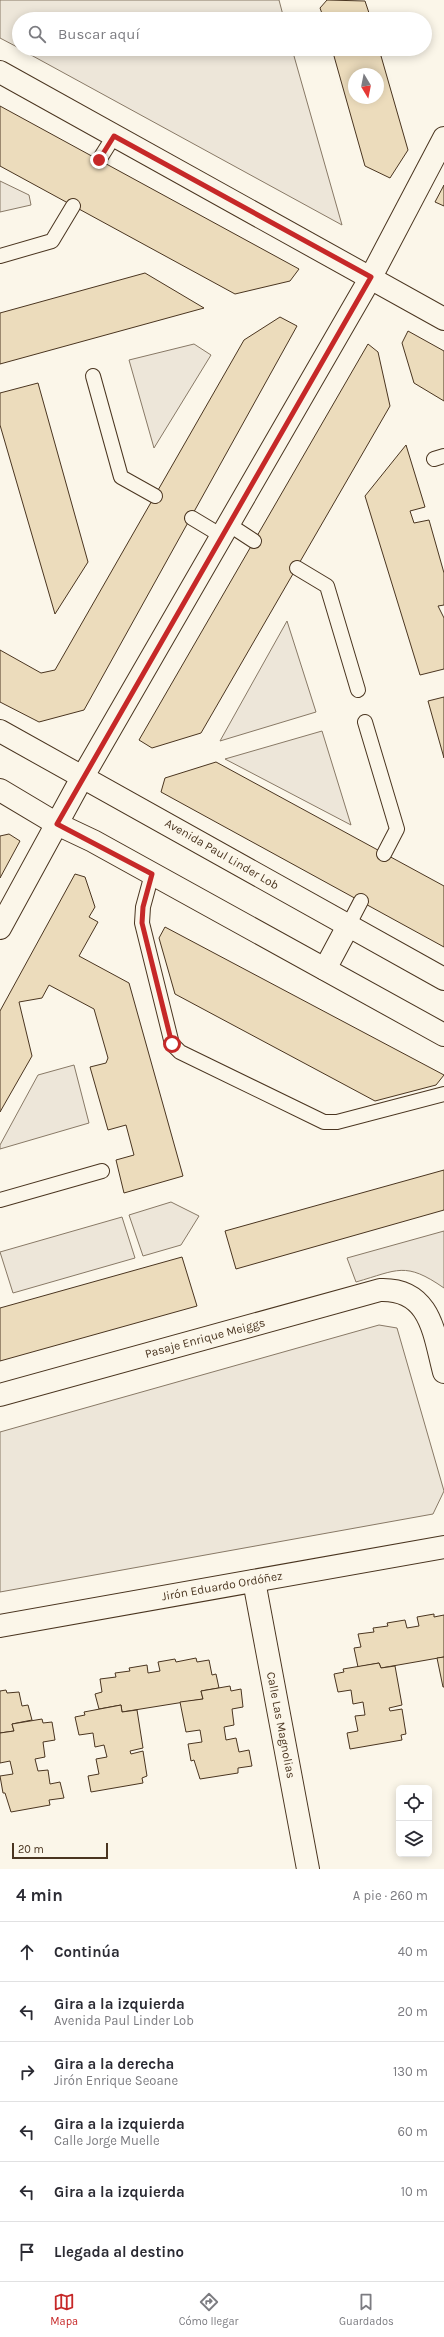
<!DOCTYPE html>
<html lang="es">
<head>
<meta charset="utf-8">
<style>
  body { margin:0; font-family:Karla,sans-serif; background:#f7f7f7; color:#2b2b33 }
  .controls { position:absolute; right:12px; bottom:12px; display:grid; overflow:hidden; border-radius:6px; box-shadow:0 2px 10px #0003 }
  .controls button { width:36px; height:36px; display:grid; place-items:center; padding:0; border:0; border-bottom:1px solid #e1e1e2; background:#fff; color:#2b2b33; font:20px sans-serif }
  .compass { position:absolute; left:348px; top:68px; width:36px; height:36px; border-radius:50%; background:#fff; box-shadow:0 2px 10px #0003; rotate:170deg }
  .scale { position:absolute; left:12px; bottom:10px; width:96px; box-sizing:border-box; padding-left:4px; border:2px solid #4a3520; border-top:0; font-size:11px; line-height:14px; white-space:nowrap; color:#4a3520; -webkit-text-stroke:3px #fbf6e9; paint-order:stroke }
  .stop { position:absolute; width:12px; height:12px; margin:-9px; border:3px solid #c62828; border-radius:50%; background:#fff }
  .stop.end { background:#c62828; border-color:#fff; box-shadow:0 1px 4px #0008 }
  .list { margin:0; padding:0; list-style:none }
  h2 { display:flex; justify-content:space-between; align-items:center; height:52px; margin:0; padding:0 16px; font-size:17px }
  h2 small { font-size:13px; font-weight:400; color:#7c7c81 }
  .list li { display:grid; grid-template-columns:26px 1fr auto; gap:12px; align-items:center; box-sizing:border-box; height:60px; padding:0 16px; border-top:1px solid #e1e1e2 }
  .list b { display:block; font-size:15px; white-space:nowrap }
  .list p { margin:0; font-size:13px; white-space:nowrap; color:#7c7c81 }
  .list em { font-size:13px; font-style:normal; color:#7c7c81 }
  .icon { flex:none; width:22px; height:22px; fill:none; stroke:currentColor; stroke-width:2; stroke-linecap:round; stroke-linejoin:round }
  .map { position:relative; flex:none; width:444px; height:1869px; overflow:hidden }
  .search { position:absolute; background:#fff; box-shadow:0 2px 10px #0003; left:12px; right:12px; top:12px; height:44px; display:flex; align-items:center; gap:10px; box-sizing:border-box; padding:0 14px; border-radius:22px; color:#7c7c81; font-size:15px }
  .sheet { height:412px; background:#fff }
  nav { display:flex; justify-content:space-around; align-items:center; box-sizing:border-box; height:56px; border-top:1px solid #e1e1e2; background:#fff; font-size:11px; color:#7c7c81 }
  nav a { display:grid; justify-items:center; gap:2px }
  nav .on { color:#c62828 }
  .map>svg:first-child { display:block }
</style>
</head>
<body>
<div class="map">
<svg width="444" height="1869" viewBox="0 0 444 1869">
  <rect width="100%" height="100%" fill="#fbf6e9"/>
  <g fill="#ede6d9" stroke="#887966">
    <polygon points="0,0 279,0 284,19 19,19 19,48 0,38"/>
    <polygon points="20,49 292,49 342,225"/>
    <polygon points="0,181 29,195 31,205 0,212"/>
    <polygon points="194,344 211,355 154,448 129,360"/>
    <polygon points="287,621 316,712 220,741"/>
    <polygon points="322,731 351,825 225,759"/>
    <polygon points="74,1065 89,1123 0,1149 0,1145 38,1075"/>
    <polygon points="171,1202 199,1216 181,1245 143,1256 129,1215"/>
    <polygon points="122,1217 135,1258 13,1293 0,1252"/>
    <path d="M444 1231V1288C405 1261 398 1270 356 1282L347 1258Z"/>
    <polygon points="379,1325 397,1328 444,1491 433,1514 0,1592 0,1432"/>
  </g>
  <g fill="#ecdcbc" stroke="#4a3520" fill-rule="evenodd">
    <polygon points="327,0 365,1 371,19 324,19 320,8"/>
    <path d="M332 49H379L408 150 390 178 365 166ZM354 74H378V98H354Z"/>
    <polygon points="0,106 99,160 299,269 290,281 235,294 0,166"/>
    <polygon points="444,185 444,206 435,202"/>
    <polygon points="145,273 204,308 0,364 0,313"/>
    <polygon points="280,317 297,326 84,710 39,722 0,702 0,650 41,673 55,670 244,340"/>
    <polygon points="408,331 444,351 444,401 414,383 402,343"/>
    <polygon points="368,344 378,352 390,406 201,733 152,748 139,740"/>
    <polygon points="38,383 88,562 55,614 0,425 0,393"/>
    <polygon points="406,445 425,507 410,511 414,523 429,520 444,573 444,605 438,606 444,618 444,669 420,675 365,496"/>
    <polygon points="444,697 444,758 428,701"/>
    <polygon points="216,762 444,886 444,947 161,792 165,778"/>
    <polygon points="9,834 20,841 0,878 0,836"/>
    <polygon points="75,874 85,877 95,907 89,917 98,922 79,956 129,983 183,1176 124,1193 116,1160 134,1155 126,1125 108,1130 90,1067 106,1063 108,1058 94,1009 49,985 42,998 19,1002 32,1056 0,1112 0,1011"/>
    <polygon points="165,927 444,1075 436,1085 375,1101 175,994 159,938"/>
    <polygon points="444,1170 444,1210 236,1269 225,1231"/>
    <polygon points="182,1257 197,1306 0,1361 0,1308"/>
    <polygon points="434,1614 434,1617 444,1615 444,1657 381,1668 379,1663 358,1667 354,1648 361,1647 358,1634 374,1632 373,1628 388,1626 387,1623 405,1620 407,1628 419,1626 417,1617"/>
    <polygon points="444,1657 444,1687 443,1687 437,1658"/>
    <polygon points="196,1658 197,1662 209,1660 212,1675 216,1674 219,1688 201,1691 203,1699 122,1712 121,1705 99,1709 95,1694 102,1692 100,1679 116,1677 115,1673 130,1671 129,1668 147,1665 148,1673 160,1671 158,1662 175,1659 176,1662"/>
    <polygon points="379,1663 381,1668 395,1666 402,1705 389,1708 390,1711 402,1709 406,1734 401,1735 402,1740 350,1749 347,1733 358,1731 355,1716 365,1715 363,1702 353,1704 351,1690 338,1692 334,1674 344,1672 343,1669"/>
    <polygon points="230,1686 231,1691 241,1689 243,1707 232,1709 234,1725 224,1727 226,1740 236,1738 239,1752 249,1750 252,1766 238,1768 238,1773 200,1779 194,1760 191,1761 188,1744 202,1742 200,1730 186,1732 180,1702 203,1699 201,1691"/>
    <polygon points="6,1690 7,1693 19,1692 22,1706 28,1705 32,1720 12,1724 14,1731 0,1733 0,1691"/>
    <polygon points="121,1705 122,1712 137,1710 143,1748 130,1751 131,1754 143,1751 147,1776 142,1778 143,1783 91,1792 88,1776 99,1774 96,1759 107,1757 104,1745 95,1747 93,1733 79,1735 75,1717 85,1715 84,1712"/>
    <polygon points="42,1719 43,1723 52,1722 55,1740 43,1742 45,1757 35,1759 38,1771 48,1770 50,1784 60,1782 64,1798 49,1800 50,1805 11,1812 5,1793 3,1793 0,1776 13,1774 10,1761 0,1763 0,1733 14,1731 12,1724"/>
  </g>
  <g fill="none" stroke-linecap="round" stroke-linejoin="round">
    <defs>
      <g id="lane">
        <polyline points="99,160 114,136"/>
        <polyline points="0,256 52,241 73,206"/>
        <polyline points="93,376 121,477 155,496"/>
        <polyline points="434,459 444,456"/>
        <polyline points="192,518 222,536"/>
        <polyline points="228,524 254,541"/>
        <polyline points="297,568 327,586 358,690"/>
        <polyline points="365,722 397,829 384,854"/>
        <polyline points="152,874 143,907 142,923 172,1044 180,1052 324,1122 337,1122 444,1094"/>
        <polyline points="348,926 361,901"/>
        <polyline points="0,1200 102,1171"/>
      </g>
      <g id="street">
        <polyline points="0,72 444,319"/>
        <polyline points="0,731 444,979"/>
        <polyline points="0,790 57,824 93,841 444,1035"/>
        <polyline points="0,928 78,785 371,277 444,138"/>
        <polyline points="325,969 348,926"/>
        <path d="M0 1395 380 1290C431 1288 434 1334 444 1372"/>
        <polyline points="254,1581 308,1869"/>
        <polyline points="0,1626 444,1547"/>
      </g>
    </defs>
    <use href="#lane" stroke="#4a3520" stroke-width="16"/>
    <use href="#street" stroke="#4a3520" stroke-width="24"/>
    <use href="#lane" stroke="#fbf6e9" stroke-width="14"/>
    <use href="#street" stroke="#fbf6e9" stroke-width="22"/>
  </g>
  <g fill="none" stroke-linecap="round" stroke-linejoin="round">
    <polyline stroke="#c62828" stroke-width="5" points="99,160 114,136 371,277 57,824 152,874 143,907 142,923 172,1044"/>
  </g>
  <g text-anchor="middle" stroke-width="3" stroke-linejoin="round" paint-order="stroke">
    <g font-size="12" fill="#4a3520" stroke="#fbf6e9">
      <text transform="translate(222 854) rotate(30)" y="4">Avenida Paul Linder Lob</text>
      <text transform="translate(205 1338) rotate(-15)" y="4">Pasaje Enrique Meiggs</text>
      <text transform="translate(222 1586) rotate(-10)" y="4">Jirón Eduardo Ordóñez</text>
      <text transform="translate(281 1725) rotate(79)" y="4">Calle Las Magnolias</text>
    </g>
  </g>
</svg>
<div class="controls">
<button><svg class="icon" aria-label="locate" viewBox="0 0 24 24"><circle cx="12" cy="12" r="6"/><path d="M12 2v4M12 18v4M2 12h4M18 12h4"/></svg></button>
<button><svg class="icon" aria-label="layers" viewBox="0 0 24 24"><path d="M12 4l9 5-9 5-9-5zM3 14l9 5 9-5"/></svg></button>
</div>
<svg class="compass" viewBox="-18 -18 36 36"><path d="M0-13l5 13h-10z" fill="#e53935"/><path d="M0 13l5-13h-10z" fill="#7c7c81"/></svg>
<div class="scale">20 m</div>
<div class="stop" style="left:172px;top:1044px"></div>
<div class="stop end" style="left:99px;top:160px"></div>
<div class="search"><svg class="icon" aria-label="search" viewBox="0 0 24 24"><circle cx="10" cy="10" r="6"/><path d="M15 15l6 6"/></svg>Buscar aquí</div>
</div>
<section class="sheet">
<h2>4 min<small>A pie · 260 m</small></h2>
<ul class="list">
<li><svg class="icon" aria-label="ahead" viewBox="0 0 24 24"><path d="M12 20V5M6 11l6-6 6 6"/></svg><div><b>Continúa</b></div><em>40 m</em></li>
<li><svg class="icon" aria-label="left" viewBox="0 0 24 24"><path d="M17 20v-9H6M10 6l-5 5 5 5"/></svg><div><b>Gira a la izquierda</b><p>Avenida Paul Linder Lob</p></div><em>20 m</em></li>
<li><svg class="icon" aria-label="right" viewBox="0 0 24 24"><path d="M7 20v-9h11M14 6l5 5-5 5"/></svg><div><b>Gira a la derecha</b><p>Jirón Enrique Seoane</p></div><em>130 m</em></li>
<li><svg class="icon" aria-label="left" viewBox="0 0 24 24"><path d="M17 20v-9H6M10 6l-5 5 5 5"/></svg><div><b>Gira a la izquierda</b><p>Calle Jorge Muelle</p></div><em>60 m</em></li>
<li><svg class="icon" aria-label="left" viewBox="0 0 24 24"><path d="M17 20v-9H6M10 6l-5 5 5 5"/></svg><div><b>Gira a la izquierda</b></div><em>10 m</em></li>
<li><svg class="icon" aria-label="arrive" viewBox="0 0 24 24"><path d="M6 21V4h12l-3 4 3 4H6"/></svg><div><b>Llegada al destino</b></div></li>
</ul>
</section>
<nav>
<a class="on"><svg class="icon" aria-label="map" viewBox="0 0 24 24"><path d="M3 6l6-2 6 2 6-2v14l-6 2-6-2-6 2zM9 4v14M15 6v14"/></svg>Mapa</a>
<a><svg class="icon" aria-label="directions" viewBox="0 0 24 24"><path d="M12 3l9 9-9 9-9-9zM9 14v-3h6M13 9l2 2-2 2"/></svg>Cómo llegar</a>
<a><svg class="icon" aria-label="saved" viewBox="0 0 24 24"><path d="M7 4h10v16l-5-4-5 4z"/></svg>Guardados</a>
</nav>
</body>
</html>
